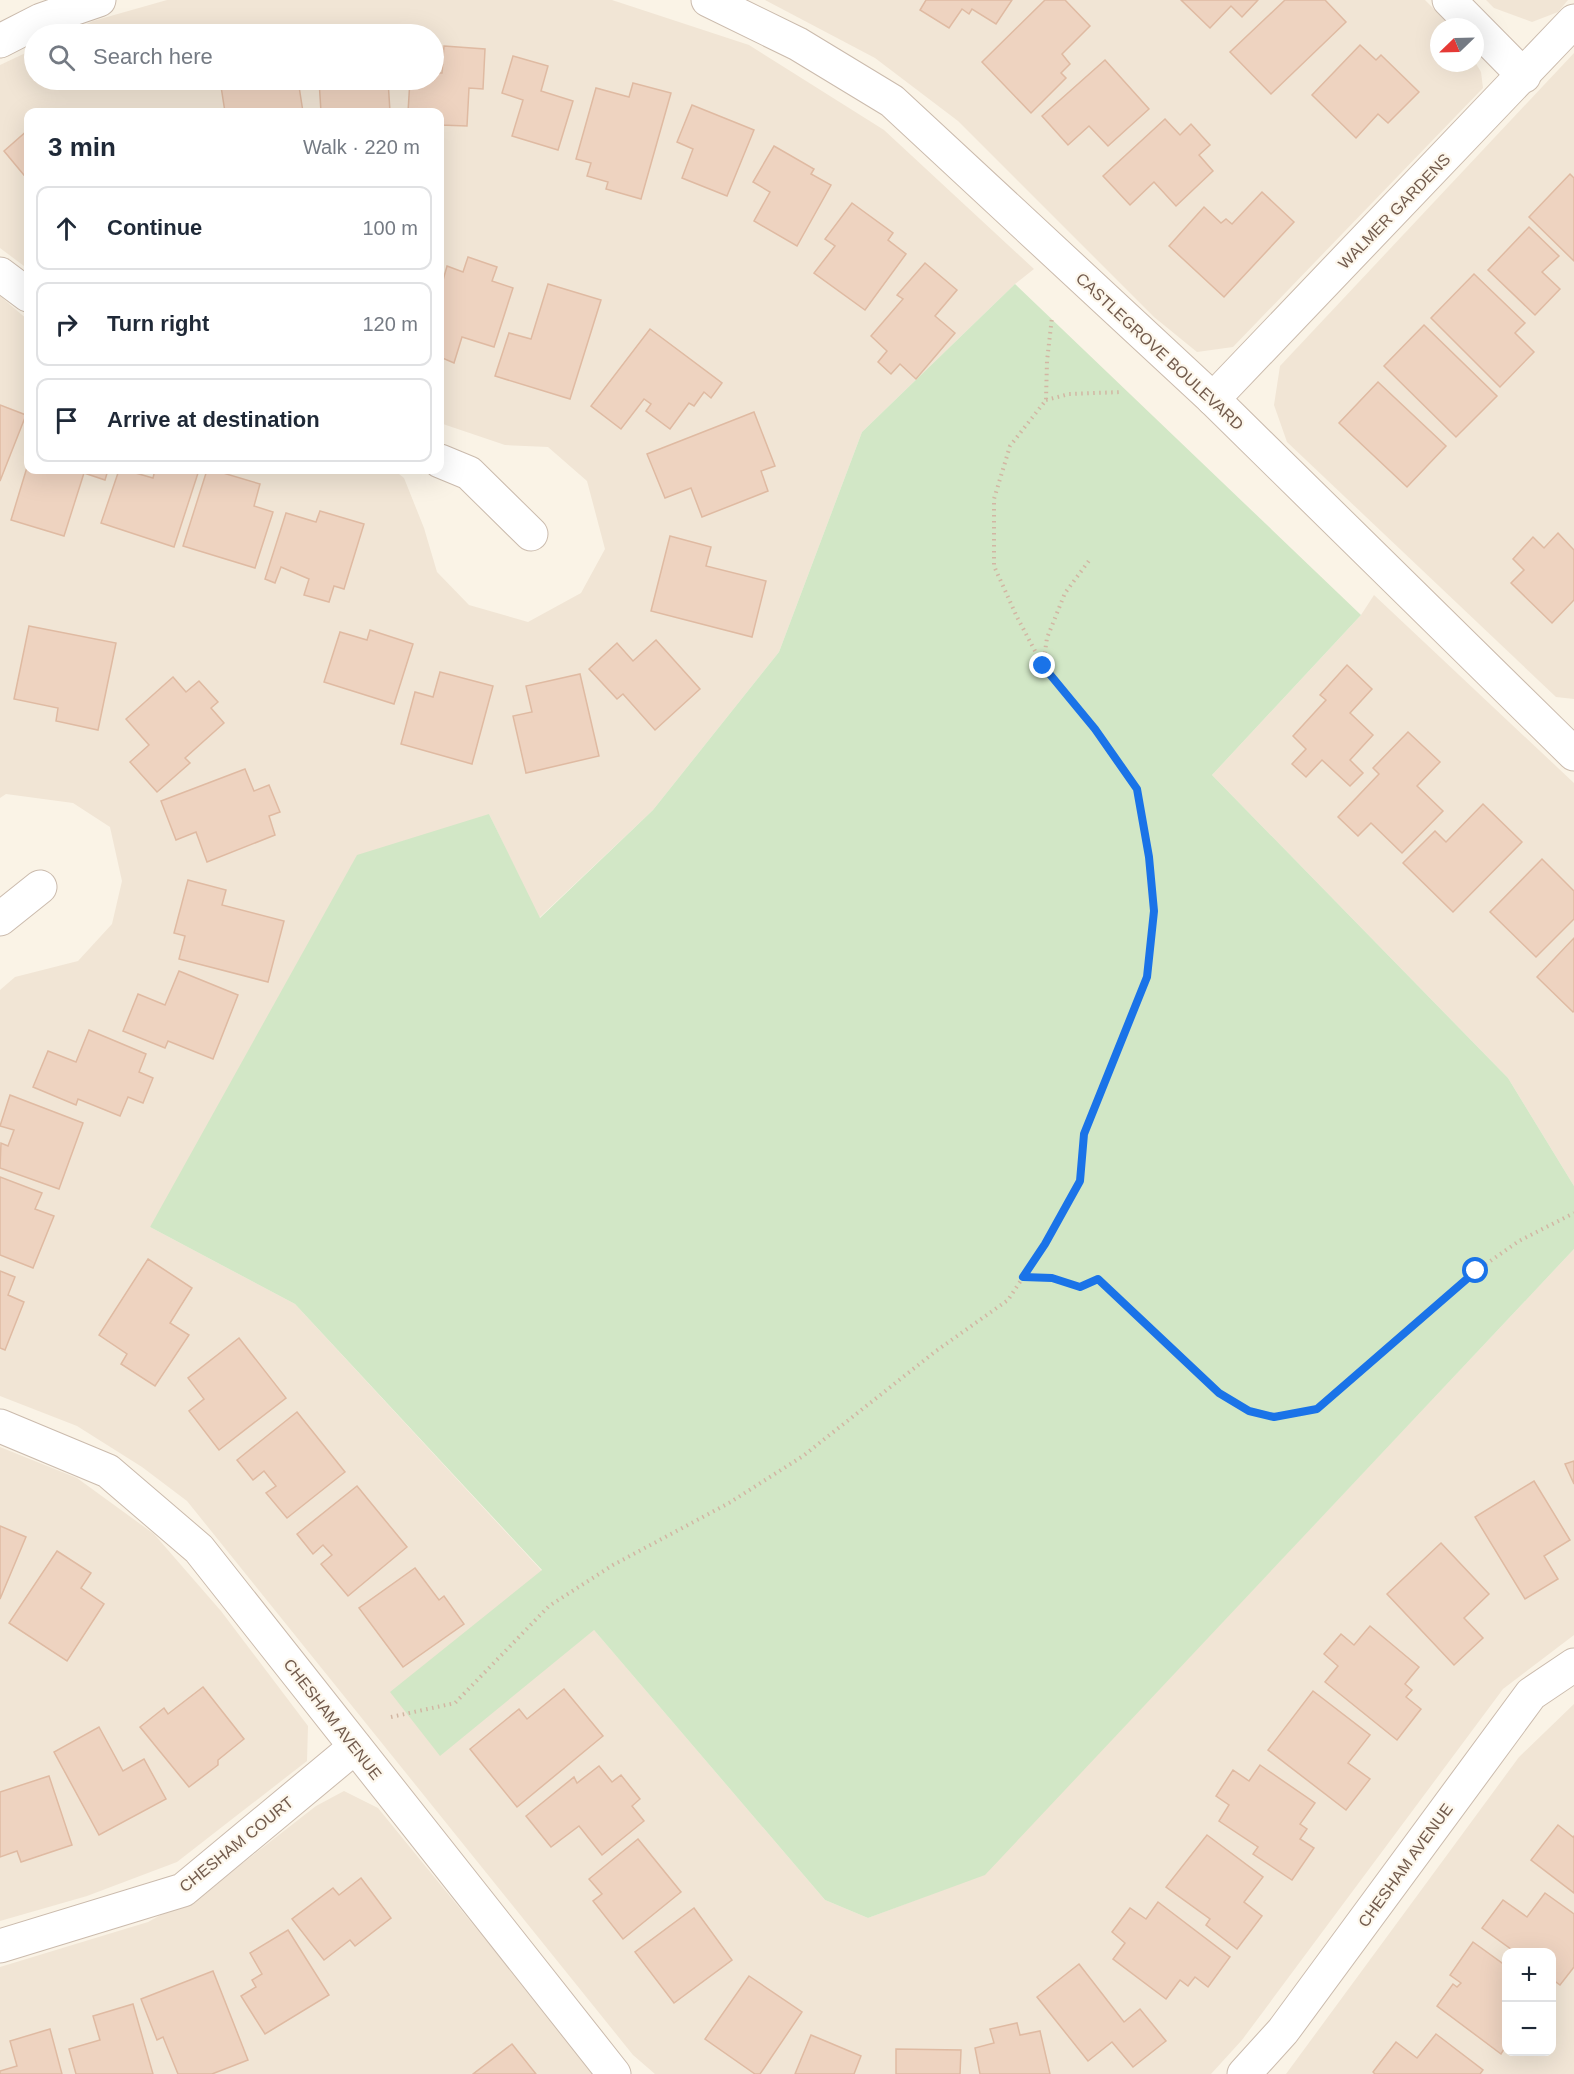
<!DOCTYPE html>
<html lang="en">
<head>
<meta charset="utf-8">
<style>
  body { margin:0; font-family:Arial,sans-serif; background:#f2f2f3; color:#1f2937 }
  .controls { position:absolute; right:18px; bottom:18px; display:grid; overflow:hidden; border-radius:12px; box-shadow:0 6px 24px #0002 }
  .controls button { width:54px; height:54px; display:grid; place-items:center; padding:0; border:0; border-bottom:2px solid #e0e1e3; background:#fff; color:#1f2937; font:30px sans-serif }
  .compass { position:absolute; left:1430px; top:18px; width:54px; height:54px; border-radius:50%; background:#fff; box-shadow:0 6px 24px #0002; rotate:247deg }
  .stop { position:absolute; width:18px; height:18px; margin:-14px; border:4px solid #1a73e8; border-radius:50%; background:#fff }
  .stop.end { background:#1a73e8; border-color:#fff; box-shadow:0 2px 6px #0008 }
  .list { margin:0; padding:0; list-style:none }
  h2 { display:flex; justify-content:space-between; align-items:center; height:78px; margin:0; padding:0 24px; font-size:26px }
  h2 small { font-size:20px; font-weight:400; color:#747a83 }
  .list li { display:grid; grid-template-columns:39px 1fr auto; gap:18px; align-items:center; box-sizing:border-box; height:84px; margin:0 12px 12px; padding:0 12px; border:2px solid #e0e1e3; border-radius:12px }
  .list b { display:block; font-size:22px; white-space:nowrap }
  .list em { font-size:20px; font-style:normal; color:#747a83 }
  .icon { flex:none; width:33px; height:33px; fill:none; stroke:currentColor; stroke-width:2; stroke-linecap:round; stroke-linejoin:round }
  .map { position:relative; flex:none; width:1574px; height:2074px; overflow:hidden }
  .search { position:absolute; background:#fff; box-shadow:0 6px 24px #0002; left:24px; top:24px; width:420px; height:66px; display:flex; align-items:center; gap:15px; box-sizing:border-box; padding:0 21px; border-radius:33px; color:#747a83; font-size:22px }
  .panel { position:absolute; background:#fff; box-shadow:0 6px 24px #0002; left:24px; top:108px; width:420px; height:366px; border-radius:12px }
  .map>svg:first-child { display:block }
</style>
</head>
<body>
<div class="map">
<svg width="1574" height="2074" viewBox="0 0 1574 2074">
  <rect width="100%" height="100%" fill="#faf3e6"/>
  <g fill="#f1e5d5" fill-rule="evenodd">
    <polygon points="167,0 612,0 749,45 884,130 1034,269 1015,284 862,432 779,652 653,810 539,918 489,814 150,1227 295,1304 565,1596 825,1900 868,1918 985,1874 1574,1249 1574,1635 1503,1689 1242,2040 1211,2074 655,2074 633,2055 187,1501 142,1467 77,1426 0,1396 0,990 15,977 78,961 112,924 122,881 110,827 73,803 6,794 0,798 0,296 28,320 28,470 394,470 404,478 424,528 437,572 469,605 528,622 581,593 605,549 587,481 548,447 505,445 440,423 440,112 28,112 28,269 0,248 0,65 34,49 34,80 434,80 434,34 65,34 93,21"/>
    <polygon points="765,0 1425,0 1452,27 1439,27 1439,63 1475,62 1481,72 1483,88 1233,347 1197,352 1154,317 958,121 875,58"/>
    <polygon points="1486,0 1568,0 1558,12 1532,22 1494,8"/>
    <polygon points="1574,53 1574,699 1556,697 1287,442 1274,405 1280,366"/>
    <polygon points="1374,595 1574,783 1574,1186 1508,1078 1212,775 1361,615"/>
    <polygon points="0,1447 77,1478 154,1534 221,1611 308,1726 307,1761 177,1862 87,1896 0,1921"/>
    <path d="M1574 1704V2074H1286L1519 1757ZM1506 1952H1552V2052H1506Z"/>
    <polygon points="344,1791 378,1808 595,2074 0,2074 0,1967 148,1922 212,1887 316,1806"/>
  </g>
  <polygon fill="#d2e7c6" points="1015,284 1361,615 1212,775 1508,1078 1574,1186 1574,1249 985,1875 868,1918 825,1900 594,1630 440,1756 390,1692 542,1570 295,1304 150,1227 357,855 489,814 540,918 653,810 779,652 862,432"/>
  <g fill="#eed3c0" stroke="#dfbaa2" stroke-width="1.5">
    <polygon points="926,0 1012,0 996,24 972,9 969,14 962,9 949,28 920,10"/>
    <polygon points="1045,0 1065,0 1090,26 1062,54 1070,64 1061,73 1066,78 1031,113 982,62"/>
    <polygon points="1181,0 1258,0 1242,17 1231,6 1210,28"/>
    <polygon points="1285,0 1325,0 1346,22 1271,94 1230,52"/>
    <polygon points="1360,45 1376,60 1381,55 1419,92 1388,123 1378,114 1356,138 1312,95"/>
    <polygon points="444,46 485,49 483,89 469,88 467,126 440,125 440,112 408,112 410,80 434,80 434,73 442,73"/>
    <polygon points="513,56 548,66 541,91 573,101 558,150 512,136 523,100 502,93"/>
    <polygon points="1105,60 1149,109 1108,146 1089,126 1068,145 1042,116"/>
    <polygon points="220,80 298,80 303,112 225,112"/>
    <polygon points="319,80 388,80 390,112 321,112"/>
    <polygon points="633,83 671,93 641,199 606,189 608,182 587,176 591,163 576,159 596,88 629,97"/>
    <polygon points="692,105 754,130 727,196 682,178 693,149 677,142"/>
    <polygon points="1165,119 1180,135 1191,124 1210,145 1199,155 1213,171 1176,206 1154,182 1130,205 1103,176"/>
    <polygon points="28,130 28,180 4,151"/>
    <polygon points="774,146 814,169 811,174 831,185 797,246 754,221 770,192 753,182"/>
    <polygon points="1570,174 1574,178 1574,261 1529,217"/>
    <polygon points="1262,192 1294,222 1224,297 1169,246 1204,207 1221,223 1226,219 1232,224"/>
    <polygon points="852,203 893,233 888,240 906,254 865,310 814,273 835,246 825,239"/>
    <polygon points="1529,227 1559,256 1542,272 1560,289 1535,315 1488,270"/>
    <polygon points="468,257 497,267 492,281 513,288 494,347 462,337 454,363 440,357 440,291 447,266 463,272"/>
    <polygon points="925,263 957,290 935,316 955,333 916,379 900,364 891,374 878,362 887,351 871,336 903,299 897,295"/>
    <polygon points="1474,274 1525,323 1515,333 1534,352 1500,387 1431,318"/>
    <polygon points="548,284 601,300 570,399 495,376 509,333 531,339"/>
    <polygon points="1424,325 1497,396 1456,437 1384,366"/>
    <polygon points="650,329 722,383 711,398 704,392 694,406 689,403 670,429 646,411 651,404 644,399 621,429 591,406"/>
    <polygon points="1378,382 1446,446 1407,487 1339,423"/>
    <polygon points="0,405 26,415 0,481"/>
    <polygon points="754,412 775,466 761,471 768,491 702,517 691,488 665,498 647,454"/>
    <polygon points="28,464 28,470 108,470 105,480 84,473 64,536 11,520"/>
    <polygon points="119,470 125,470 153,478 155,470 199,470 174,547 101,523"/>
    <polygon points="207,470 213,470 260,484 254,506 273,512 255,568 183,546"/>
    <polygon points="320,511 364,524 344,589 334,586 329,602 304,595 309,579 281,567 275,583 265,579 286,513 316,522"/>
    <polygon points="1558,533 1574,550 1574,600 1552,623 1511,583 1524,570 1513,559 1533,537 1544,548"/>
    <polygon points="670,536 711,547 706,566 766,581 752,637 651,611"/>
    <polygon points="29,626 116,643 98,730 56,721 58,708 14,699"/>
    <polygon points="370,630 413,644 394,704 324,682 340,632 367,640"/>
    <polygon points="656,640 700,689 655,730 623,694 617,699 589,669 617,643 633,661"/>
    <polygon points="1347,665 1372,689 1350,713 1373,735 1350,760 1363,773 1350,786 1322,760 1306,777 1292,764 1306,749 1293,736 1326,700 1320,695"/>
    <polygon points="440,672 493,686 472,764 401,744 415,692 433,697"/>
    <polygon points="580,674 599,756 526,773 513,716 532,712 526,686"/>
    <polygon points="173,677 186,692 199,681 218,702 211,708 224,723 185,758 190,763 157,792 130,762 149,745 126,719"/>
    <polygon points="1408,732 1440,762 1417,786 1443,811 1402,853 1371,823 1358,836 1338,817 1379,774 1373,768"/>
    <polygon points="245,769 254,791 269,785 280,812 269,816 275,835 207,862 196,832 176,840 161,801"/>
    <polygon points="1483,804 1522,842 1453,912 1403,863 1435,831 1446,842"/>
    <polygon points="1542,859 1574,891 1574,919 1536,957 1490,912"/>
    <polygon points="188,880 226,890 222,905 284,921 268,982 179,959 185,936 174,933"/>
    <polygon points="1574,938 1574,1011 1573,1012 1537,977"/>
    <polygon points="179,971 238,995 213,1059 168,1041 165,1048 123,1031 138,994 165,1005"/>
    <polygon points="89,1030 146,1054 139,1072 153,1078 143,1103 128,1097 120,1116 78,1099 76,1105 33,1087 48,1051 76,1062"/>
    <polygon points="10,1095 83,1123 59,1189 0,1168 1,1143 8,1146 14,1130 0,1126"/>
    <polygon points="0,1177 42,1193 35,1209 54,1216 33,1268 0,1255"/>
    <polygon points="148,1259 192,1288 170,1323 189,1335 155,1386 121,1364 127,1354 99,1335"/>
    <polygon points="0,1271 15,1277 8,1295 24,1302 5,1350 0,1348"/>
    <polygon points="239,1338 286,1398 219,1450 189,1411 204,1399 188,1378"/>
    <polygon points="297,1412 345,1472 287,1518 266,1493 276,1486 264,1471 253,1480 237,1460"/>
    <polygon points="1574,1461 1574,1484 1565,1464"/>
    <polygon points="1534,1481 1570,1540 1544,1556 1558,1579 1525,1599 1475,1517"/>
    <polygon points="357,1486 407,1547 348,1596 321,1564 332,1555 323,1545 313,1554 297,1534"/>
    <polygon points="0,1526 26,1537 0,1599"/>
    <polygon points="1441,1543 1489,1594 1464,1618 1483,1638 1454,1665 1387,1594"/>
    <polygon points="57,1551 91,1573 81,1588 104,1604 67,1661 9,1623"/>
    <polygon points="415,1568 439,1600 444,1596 464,1624 403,1667 359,1608"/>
    <polygon points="1370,1626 1419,1667 1405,1684 1412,1690 1406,1697 1421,1709 1397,1740 1325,1682 1338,1666 1324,1654 1341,1634 1354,1645"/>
    <polygon points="203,1687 244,1739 218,1760 218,1765 189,1787 140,1727 164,1708 168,1714"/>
    <polygon points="564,1689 603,1736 517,1807 470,1749 519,1709 527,1719"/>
    <polygon points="1313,1691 1370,1735 1348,1763 1370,1779 1346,1810 1268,1750"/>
    <polygon points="99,1727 123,1771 144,1759 166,1799 99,1835 54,1752"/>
    <polygon points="1260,1765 1315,1803 1300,1824 1307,1829 1300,1839 1314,1848 1292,1880 1253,1854 1258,1847 1219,1821 1229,1805 1216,1796 1233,1770 1249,1781"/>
    <polygon points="599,1766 612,1782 621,1775 640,1799 632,1806 644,1821 602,1855 579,1826 551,1847 526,1816 574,1777 577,1783"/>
    <polygon points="49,1776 72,1845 21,1862 17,1851 0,1857 0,1792"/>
    <polygon points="1558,1825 1573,1837 1574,1836 1574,1893 1531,1860"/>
    <polygon points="1207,1835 1263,1877 1244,1902 1262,1916 1237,1949 1206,1925 1210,1919 1166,1887"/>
    <polygon points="638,1839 681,1892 623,1939 593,1901 602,1894 589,1879"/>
    <polygon points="361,1878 391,1918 355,1946 350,1940 324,1960 292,1919 333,1888 339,1895"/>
    <polygon points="1545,1893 1574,1914 1574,1967 1560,1985 1552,1979 1552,1952 1515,1952 1482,1928 1503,1900 1527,1917"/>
    <polygon points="1158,1902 1230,1957 1208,1987 1195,1977 1188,1986 1180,1980 1166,1999 1113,1959 1125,1943 1112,1932 1130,1908 1146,1919"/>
    <polygon points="694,1908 732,1960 674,2003 635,1952"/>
    <polygon points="288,1930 329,1995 265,2034 241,1996 256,1987 252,1980 262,1974 250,1953"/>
    <polygon points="1473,1942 1506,1966 1506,2046 1501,2054 1437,2006 1453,1984 1457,1987 1461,1983 1450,1975"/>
    <polygon points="1079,1964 1124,2022 1140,2009 1166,2041 1133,2067 1112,2042 1088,2061 1037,1997"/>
    <polygon points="213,1971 248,2060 212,2074 178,2074 163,2037 157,2040 141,1999"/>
    <polygon points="749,1976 802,2012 760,2074 755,2074 705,2039"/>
    <polygon points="133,2004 153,2074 76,2074 69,2049 100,2040 93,2016"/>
    <polygon points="1017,2023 1020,2035 1040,2031 1050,2074 980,2074 975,2048 994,2043 990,2029"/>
    <polygon points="50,2029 62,2074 0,2074 0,2071 17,2066 10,2041"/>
    <polygon points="1436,2034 1483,2070 1480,2074 1375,2074 1373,2072 1396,2042 1417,2058"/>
    <polygon points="811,2035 861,2056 854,2074 795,2074"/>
    <polygon points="512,2044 536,2074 473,2074"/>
    <polygon points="896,2049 961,2050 960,2074 896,2074"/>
  </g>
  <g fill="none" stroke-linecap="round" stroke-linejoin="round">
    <defs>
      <g id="minor">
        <polyline points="708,0 798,44 892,101 1213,399 1574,754"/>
        <polyline points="1449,0 1524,76"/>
        <polyline points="0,41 41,20 99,0"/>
        <polyline points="0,274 28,295"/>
        <polyline points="1213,399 1574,21"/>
        <polyline points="440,461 469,473 531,534"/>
        <polyline points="0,919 40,887"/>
        <polyline points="0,1426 108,1471 199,1549 614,2074"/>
        <polyline points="0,1946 183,1890 355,1747"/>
        <polyline points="1244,2074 1283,2031 1531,1694 1574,1665"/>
      </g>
    </defs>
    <use href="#minor" stroke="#cbbbad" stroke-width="35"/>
    <g stroke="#d2b6a3" stroke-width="4" stroke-dasharray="1.5 4.5" stroke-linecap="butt">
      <polyline points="1046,400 1069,394 1122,392"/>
      <polyline points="1043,665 1047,638 1065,593 1091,558"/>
      <polyline points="1024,1277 1052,1278 1080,1287 1098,1279 1219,1393 1249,1411 1274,1417 1317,1409 1476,1271 1519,1241 1574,1213"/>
      <polyline points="391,1717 455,1703 549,1606 613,1565 729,1503 803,1456 936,1351 1008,1300 1045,1244 1080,1181 1084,1133 1147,977 1153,911 1149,857 1136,789 1095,729 1043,666 1017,617 994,566 994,499 1010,446 1046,400 1047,361 1052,317"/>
    </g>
    <use href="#minor" stroke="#fff" stroke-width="33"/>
  </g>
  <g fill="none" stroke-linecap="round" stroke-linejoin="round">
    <polyline stroke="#1a73e8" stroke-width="8" points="1043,666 1095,729 1137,789 1149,857 1154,911 1147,977 1084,1134 1080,1181 1045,1244 1023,1277 1052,1278 1080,1287 1098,1279 1219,1393 1249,1411 1274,1417 1317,1409 1476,1271"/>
  </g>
  <g text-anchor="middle" stroke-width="4.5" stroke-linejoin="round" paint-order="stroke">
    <g font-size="16" fill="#725b4d" stroke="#fdf7ec">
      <text transform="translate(1394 211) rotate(-46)" y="6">WALMER GARDENS</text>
      <text transform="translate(1160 351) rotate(43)" y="6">CASTLEGROVE BOULEVARD</text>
      <text transform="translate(333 1719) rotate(52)" y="6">CHESHAM AVENUE</text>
      <text transform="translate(236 1844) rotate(-39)" y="6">CHESHAM COURT</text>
      <text transform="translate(1405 1865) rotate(-54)" y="6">CHESHAM AVENUE</text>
    </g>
  </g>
</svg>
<div class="controls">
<button>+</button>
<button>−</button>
</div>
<svg class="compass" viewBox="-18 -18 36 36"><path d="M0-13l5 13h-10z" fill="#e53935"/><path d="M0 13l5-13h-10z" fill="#747a83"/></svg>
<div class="stop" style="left:1476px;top:1271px"></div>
<div class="stop end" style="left:1043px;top:666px"></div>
<div class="search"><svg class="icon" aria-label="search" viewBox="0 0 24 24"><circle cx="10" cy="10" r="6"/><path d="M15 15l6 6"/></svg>Search here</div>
<section class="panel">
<h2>3 min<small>Walk · 220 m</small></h2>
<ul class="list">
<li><svg class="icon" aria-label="ahead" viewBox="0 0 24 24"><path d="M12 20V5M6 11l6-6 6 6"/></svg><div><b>Continue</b></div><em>100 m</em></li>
<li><svg class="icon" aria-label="right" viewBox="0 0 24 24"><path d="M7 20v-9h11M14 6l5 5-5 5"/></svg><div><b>Turn right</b></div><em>120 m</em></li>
<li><svg class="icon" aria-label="arrive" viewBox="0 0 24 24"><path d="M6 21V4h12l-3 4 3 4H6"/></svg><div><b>Arrive at destination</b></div></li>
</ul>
</section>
</div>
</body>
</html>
